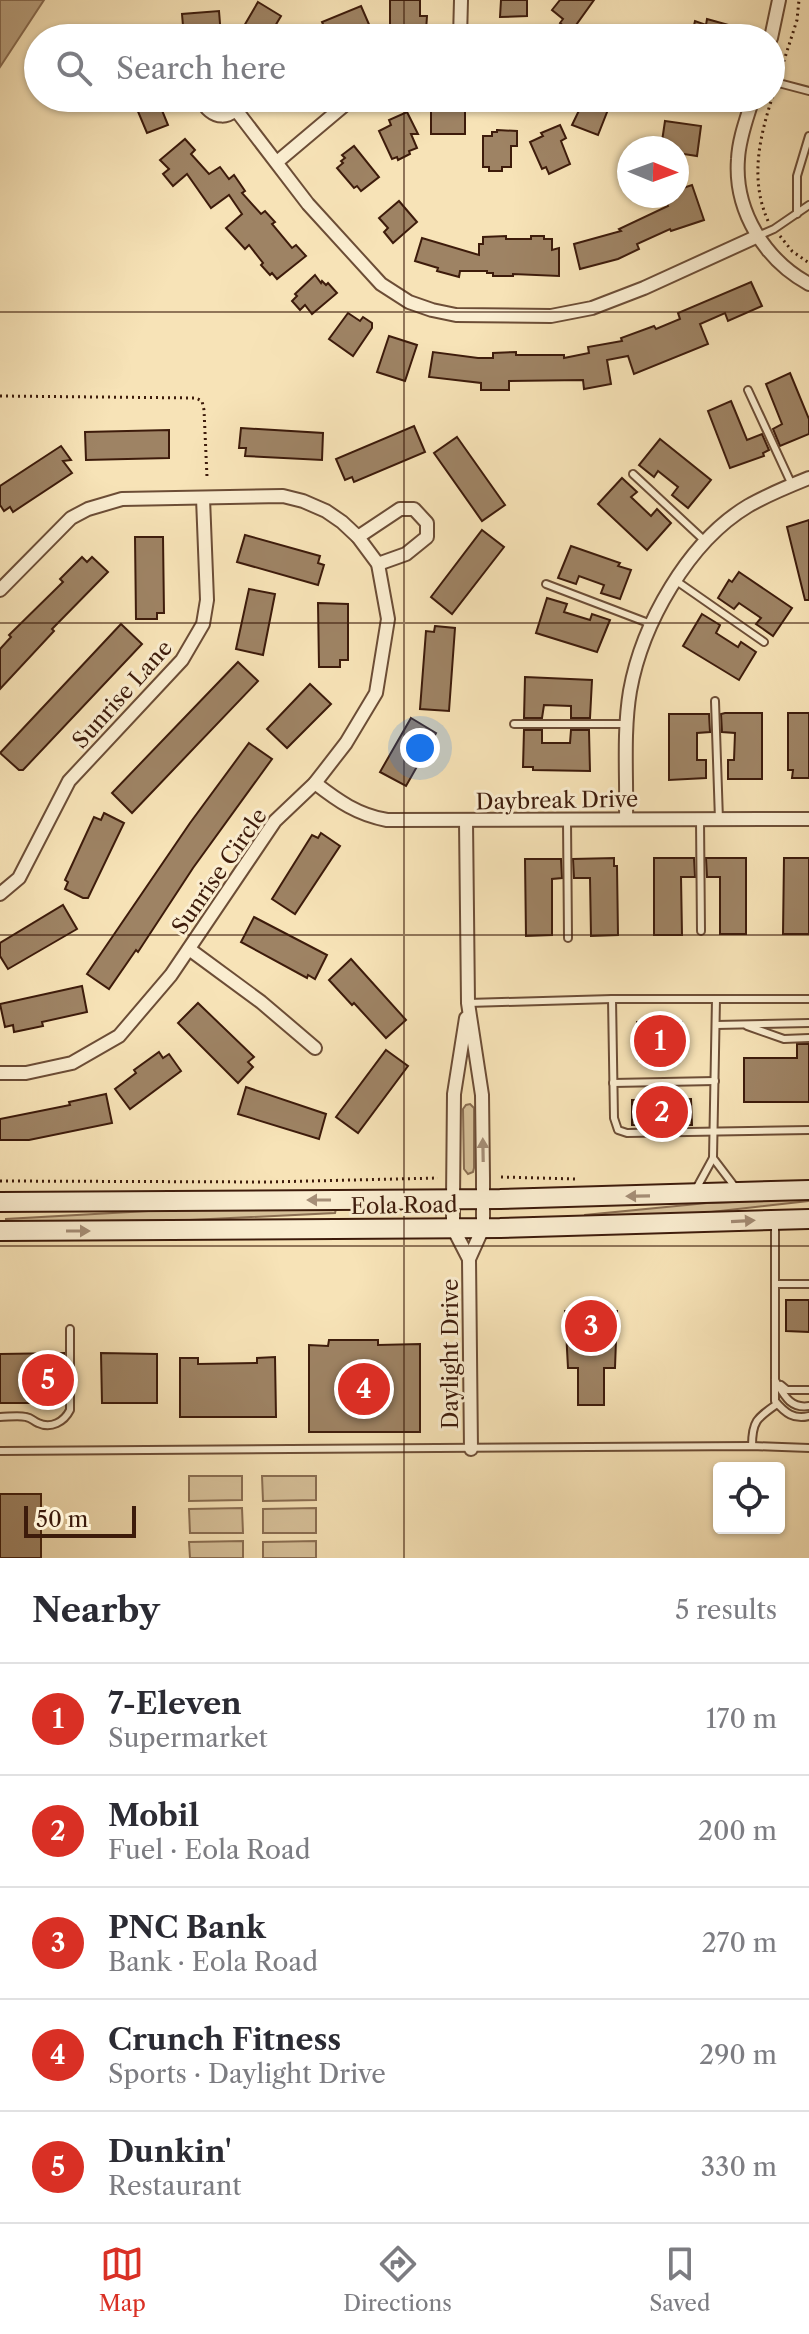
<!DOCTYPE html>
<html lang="en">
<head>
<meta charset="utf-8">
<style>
  body { margin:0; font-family:"Libre Caslon Text",serif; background:#f2f2f3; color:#2b2b33 }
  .controls { position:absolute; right:24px; bottom:24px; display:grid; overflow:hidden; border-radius:8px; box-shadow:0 2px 6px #0004 }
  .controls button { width:72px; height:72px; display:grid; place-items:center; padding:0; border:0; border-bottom:2px solid #e1e1e2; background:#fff; color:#2b2b33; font:40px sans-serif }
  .compass { position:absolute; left:617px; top:136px; width:72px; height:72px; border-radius:50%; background:#fff; box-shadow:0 2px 6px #0004; rotate:91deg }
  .scale { position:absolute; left:24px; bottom:20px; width:112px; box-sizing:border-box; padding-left:8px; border:4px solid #3d1b0b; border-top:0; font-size:22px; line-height:28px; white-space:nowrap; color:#3d1b0b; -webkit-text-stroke:6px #faedd0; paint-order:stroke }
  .you { position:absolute; left:420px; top:748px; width:28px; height:28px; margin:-20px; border:6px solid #fff; border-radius:50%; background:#1a73e8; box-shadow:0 0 0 12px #1a73e833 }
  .badge { display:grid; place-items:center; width:52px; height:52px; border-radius:50%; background:#d93025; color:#fff; font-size:26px; font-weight:700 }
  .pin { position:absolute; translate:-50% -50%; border:4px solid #fff; box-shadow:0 2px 8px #0006 }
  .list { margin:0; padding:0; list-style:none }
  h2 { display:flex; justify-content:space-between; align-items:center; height:104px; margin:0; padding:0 32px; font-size:34px }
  h2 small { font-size:26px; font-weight:400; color:#7c7c81 }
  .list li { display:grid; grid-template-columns:52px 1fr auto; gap:24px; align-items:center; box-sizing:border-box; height:112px; padding:0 32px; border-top:2px solid #e1e1e2 }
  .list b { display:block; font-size:30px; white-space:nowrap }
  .list p { margin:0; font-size:26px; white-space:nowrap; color:#7c7c81 }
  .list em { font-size:26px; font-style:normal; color:#7c7c81 }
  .icon { flex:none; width:44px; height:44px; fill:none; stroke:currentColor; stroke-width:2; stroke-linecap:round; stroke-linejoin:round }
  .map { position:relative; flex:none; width:809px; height:1558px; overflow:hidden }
  .search { position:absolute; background:#fff; box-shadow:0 2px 6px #0004; left:24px; right:24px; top:24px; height:88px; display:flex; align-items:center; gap:20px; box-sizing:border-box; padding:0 28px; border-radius:44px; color:#7c7c81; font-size:30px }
  .sheet { height:664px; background:#fff }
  nav { display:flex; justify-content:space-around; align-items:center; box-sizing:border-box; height:112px; border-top:2px solid #e1e1e2; background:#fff; font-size:22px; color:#7c7c81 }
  nav a { display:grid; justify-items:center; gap:4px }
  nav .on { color:#d93025 }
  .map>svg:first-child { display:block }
</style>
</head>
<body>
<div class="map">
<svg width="809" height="1558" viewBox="0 0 809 1558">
  <rect width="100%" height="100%" fill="#f7e3b7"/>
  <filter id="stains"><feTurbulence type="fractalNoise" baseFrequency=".0025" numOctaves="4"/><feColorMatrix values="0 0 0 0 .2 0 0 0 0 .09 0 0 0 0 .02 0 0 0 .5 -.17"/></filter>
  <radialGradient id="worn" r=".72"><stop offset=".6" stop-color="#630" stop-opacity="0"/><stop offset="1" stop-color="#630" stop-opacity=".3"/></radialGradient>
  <g fill="#d7c19a" stroke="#8a6e52" stroke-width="2">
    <polygon points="470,1104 474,1108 474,1168 473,1172 468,1174 464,1169 463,1109 466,1105"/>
    <polygon points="807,1199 808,1201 685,1215 584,1218 585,1215 707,1203"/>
    <polygon points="336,1209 335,1213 190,1220 6,1222 6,1219 166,1210"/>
    <polygon points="189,1476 242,1476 242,1500 189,1501"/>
    <polygon points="262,1476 316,1476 316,1500 263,1501"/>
    <polygon points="242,1508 243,1533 190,1533 189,1509"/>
    <polygon points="316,1508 316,1533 263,1533 263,1509"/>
    <polygon points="243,1541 243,1558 190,1558 189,1542"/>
    <polygon points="316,1541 316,1558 263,1558 263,1542"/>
  </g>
  <polygon fill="#b89f7d" stroke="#876a4f" stroke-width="2" points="0,0 44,0 0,67"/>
  <g fill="#9e8364" stroke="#3d1b0b" stroke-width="2">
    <polygon points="390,0 420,0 420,16 427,16 426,31 390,31"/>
    <polygon points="501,0 527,0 527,16 500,17"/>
    <polygon points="560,0 594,0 571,32 560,23 563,19 552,10"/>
    <polygon points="258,2 281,16 268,38 237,38"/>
    <polygon points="361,6 371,29 349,38 329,38 322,22"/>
    <polygon points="219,11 221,36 184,38 182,14"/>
    <polygon points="707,19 732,26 729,38 691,38 695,21 706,25"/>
    <polygon points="144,98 157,98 168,125 147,133 134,102"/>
    <polygon points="585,98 600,98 611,102 598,135 572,125"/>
    <rect x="431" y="109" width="34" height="25"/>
    <polygon points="407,112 418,134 411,134 417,148 409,151 410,154 398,160 397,157 392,159 379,131 391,125 389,120"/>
    <polygon points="665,121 701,126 697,156 677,153 677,148 661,148"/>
    <polygon points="560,125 566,138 561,141 570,164 549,174 546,167 542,169 530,142 543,136 541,133"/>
    <polygon points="497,130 517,131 517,146 511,146 511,167 502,167 502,171 489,171 489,167 483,167 483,136 492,136 492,132 497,132"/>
    <polygon points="185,139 195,150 191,154 209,174 220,167 229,179 234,175 245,191 242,193 261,214 265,211 275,222 272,224 292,248 296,245 306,256 277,279 272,273 270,275 261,265 263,263 249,245 245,249 226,228 242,214 229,195 211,208 187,174 173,186 163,174 169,169 160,160"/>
    <polygon points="354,146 379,177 361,191 357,186 354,188 337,168 343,163 341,161 345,158 342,155"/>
    <polygon points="692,185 704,220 671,231 670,229 637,244 639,249 618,259 580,269 574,244 621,231 619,229 668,206 664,196 677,196 677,190"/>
    <polygon points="399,201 417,222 393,243 384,232 388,228 379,218"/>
    <polygon points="506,236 506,239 531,239 531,236 544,236 544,239 552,239 552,250 559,248 559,276 513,274 513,276 493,276 493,273 487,273 487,271 460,271 459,277 437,271 438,268 415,261 422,238 479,255 479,244 483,244 483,237"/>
    <polygon points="315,275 321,283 322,281 326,285 328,283 337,293 312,314 305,305 300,310 292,301 297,296 295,294"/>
    <polygon points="751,282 762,306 728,321 725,313 700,324 708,344 634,374 628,356 607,360 611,384 584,389 583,380 509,381 509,390 481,390 481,383 429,377 433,352 478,358 493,358 493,353 516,352 516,355 564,355 564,358 589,353 588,347 622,341 621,338 654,326 656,329 680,319 678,313"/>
    <polygon points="348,313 360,321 363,317 372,323 372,328 353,356 329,339"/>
    <polygon points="389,336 417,345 405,381 377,372"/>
    <polygon points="790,373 809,419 809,434 780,446 773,429 782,424 766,384"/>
    <polygon points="731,401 747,440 762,434 769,450 763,453 764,456 730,468 708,411"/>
    <polygon points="414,426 425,452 354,482 352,477 345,480 336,459"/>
    <polygon points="241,428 323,433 322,460 245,456 246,448 239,448"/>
    <polygon points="169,430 169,458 86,460 85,432"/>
    <polygon points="457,437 505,505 482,521 434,453"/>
    <polygon points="660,439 711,480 688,508 672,495 678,487 658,471 654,477 639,465"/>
    <polygon points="61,446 71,460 63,461 72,473 13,512 10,507 4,511 0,505 0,486"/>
    <polygon points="622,478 637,492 631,497 651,516 657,509 671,523 647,550 598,504"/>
    <polygon points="809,520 809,600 805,600 787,527"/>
    <polygon points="482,530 504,547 452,614 431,597"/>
    <polygon points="245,535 320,556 318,563 324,565 318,585 237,562"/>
    <polygon points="135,537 163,537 164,613 157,613 157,619 136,619"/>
    <polygon points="571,546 620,563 618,566 631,570 620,599 601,593 604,585 579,576 576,584 558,578"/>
    <polygon points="82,557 87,562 92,557 108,572 52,629 54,631 0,689 0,649 11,637 9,635 63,582 60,579"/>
    <polygon points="739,572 792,608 773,636 756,624 761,618 739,603 734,609 718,598 729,580 732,582"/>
    <polygon points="249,589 275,594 263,655 236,649"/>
    <polygon points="547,598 567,604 564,612 590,620 592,614 610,620 597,652 536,633"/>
    <polygon points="318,603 348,604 348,660 340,660 340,667 319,667"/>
    <polygon points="702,614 720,625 716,633 738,647 741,642 756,652 739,680 683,646"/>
    <polygon points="121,624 142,644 23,770 19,770 0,753"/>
    <polygon points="435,626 455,628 449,711 420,709 426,631 434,632"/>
    <polygon points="238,662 258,681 132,813 112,793"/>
    <polygon points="525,677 592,680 590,718 571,718 571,706 544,705 542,718 524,718"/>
    <polygon points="310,684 331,704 287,748 267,729"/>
    <polygon points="725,713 762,713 762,779 728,779 728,760 734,760 735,733 722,732 721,714"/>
    <polygon points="788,713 809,713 809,778 792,778 793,770 788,770"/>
    <polygon points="669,714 709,714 710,732 697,733 697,760 706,760 706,778 669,780"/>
    <polygon points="411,718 436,733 406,786 380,772"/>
    <polygon points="524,730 542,730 542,743 570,743 571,730 589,730 590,771 533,770 533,767 523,767"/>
    <polygon points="249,743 272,759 193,868 138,952 136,950 109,989 87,974 190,823"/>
    <polygon points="104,813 124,823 88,898 83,898 65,889 68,882 65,880 94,817 101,820"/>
    <polygon points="321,833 340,846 295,914 272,899 312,835 318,838"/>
    <polygon points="614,858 614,866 617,866 618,935 591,936 590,878 574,878 573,859"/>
    <polygon points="654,858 694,858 695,877 681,877 682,935 654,935"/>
    <polygon points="706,858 746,858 746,934 720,934 720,877 707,877"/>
    <polygon points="784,858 809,858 809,934 783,934"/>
    <polygon points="525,859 561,859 562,878 552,879 552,935 526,936"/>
    <polygon points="63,905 77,929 8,969 0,956 0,943"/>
    <polygon points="254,917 327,955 315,979 308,975 307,978 241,942"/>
    <polygon points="351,959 406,1020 386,1038 354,1003 352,1005 329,980"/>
    <polygon points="82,986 87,1012 42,1022 43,1026 14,1032 13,1025 5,1027 0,1004"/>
    <polygon points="198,1003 254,1057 248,1062 253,1067 238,1083 178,1023"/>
    <polygon points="637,1022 682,1022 682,1059 638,1060"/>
    <polygon points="797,1044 809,1044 809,1102 744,1102 744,1058 797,1058"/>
    <polygon points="386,1050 408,1066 358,1133 336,1117"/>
    <polygon points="159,1052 163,1058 169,1054 181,1071 130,1109 115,1089 136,1073 134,1070"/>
    <polygon points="246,1087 326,1114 319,1139 238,1114"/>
    <polygon points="106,1094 112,1123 29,1140 0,1140 0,1119 70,1105 69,1102"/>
    <polygon points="691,1099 692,1125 632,1125 632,1100"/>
    <polygon points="786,1300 809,1300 809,1332 786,1331"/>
    <polygon points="565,1311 617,1311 615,1368 604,1368 604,1405 578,1405 578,1368 568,1368"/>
    <polygon points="329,1340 378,1340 378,1345 420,1344 420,1432 309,1432 309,1345 328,1346"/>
    <polygon points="64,1353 64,1403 0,1403 0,1354"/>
    <polygon points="101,1353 157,1354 157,1403 102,1403"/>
    <polygon points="275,1357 276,1417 180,1417 180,1358 198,1358 198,1364 257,1363 257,1358"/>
    <rect x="0" y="1494" width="41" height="64"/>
  </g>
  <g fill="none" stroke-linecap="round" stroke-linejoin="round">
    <defs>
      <g id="lane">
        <polyline points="771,81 809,91"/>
        <polyline points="797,214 797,176 809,136"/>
        <polyline points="758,236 774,229 809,205"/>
        <polyline points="748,390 792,485"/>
        <polyline points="633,474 706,542"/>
        <polyline points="675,580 764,642"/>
        <polyline points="546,584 651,624"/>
        <polyline points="715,701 719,820"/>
        <polyline points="514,724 627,724"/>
        <polyline points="567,820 568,938"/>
        <polyline points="700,820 701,931"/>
        <polyline points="612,999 614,1118 618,1130 627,1133 809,1130"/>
        <polyline points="468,1003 612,999 809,999"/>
        <polyline points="716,1025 809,1023"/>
        <polyline points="747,1026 784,1039 809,1038"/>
        <polyline points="613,1083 715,1081"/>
        <polyline points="713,1158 735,1187"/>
        <polyline points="695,1191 713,1158 716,999"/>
        <path d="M775 1223V1401C785 1413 794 1420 809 1416"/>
        <polyline points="775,1284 809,1284"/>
        <path d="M775 1380C784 1395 790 1409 809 1406"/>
        <polyline points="781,1385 787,1390 809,1390"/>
        <path d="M0 1417C8 1417 18 1415 26 1417 32 1418 33 1421 38 1423 51 1429 64 1422 70 1410V1329"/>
        <path d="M752 1446C752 1421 757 1418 777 1404"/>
        <polyline points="0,1451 752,1446 809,1448"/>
      </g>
      <g id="street">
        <polyline points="460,38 461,0"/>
        <polyline points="771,38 779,0"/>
        <path d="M201 98C210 121 234 122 242 98"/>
        <path d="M753 98C747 118 739 138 738 159 734 211 765 260 809 284"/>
        <polyline points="236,110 308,204 381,284 409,302 432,310 456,315 551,316 592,308 644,288 758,236"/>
        <polyline points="277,162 353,98"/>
        <polyline points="358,537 400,509 414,509 427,523 427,537 406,554 378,564"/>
        <polyline points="0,590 71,518 88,509 122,499 283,496 303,501 326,511 342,522 358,537 378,564 388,619 376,693 346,743 315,783 275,821 171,975 119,1036 72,1063 26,1073 0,1073"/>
        <path d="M315 783C338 801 358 815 387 820L809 819"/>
        <path d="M626 819C627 777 623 733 630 691 642 624 688 542 748 506 767 495 789 486 809 478"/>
        <polyline points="466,821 468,1003 482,1095 483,1178 483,1228 469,1259 471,1449"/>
        <polyline points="0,894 19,878 69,781 182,660 203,624 207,600 203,498"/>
        <polyline points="189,949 261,1002 315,1048"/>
        <polyline points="466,1018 454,1094 453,1199 453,1228 469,1259"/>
      </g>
      <g id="secondary">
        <polyline points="0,1202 500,1199 809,1190"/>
        <polyline points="0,1231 500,1228 809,1219"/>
      </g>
    </defs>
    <use href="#lane" stroke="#6c4d36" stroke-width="10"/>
    <use href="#street" stroke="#6c4d36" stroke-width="16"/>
    <use href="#secondary" stroke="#3d1b0b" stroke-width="22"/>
    <g stroke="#3d1b0b" stroke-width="3" stroke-dasharray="2 4" stroke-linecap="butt">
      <polyline points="780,73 797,20 799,0"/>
      <path d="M768 221C749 178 760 135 774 92"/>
      <polyline points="780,236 792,251 809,263"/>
      <polyline points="0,396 196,398 202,401 204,410 207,477"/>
      <polyline points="501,1177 577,1179"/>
      <polyline points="0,1181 268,1182 438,1178"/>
    </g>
    <use href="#lane" stroke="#faedd0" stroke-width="6"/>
    <use href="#street" stroke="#faedd0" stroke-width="12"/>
    <use href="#secondary" stroke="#faedd0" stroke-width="18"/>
  </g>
  <defs><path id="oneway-solid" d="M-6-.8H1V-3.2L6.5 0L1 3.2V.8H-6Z" transform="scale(2)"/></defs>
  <g fill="#a58e77">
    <use href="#oneway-solid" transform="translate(483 1150) rotate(-91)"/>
    <use href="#oneway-solid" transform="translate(638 1196) rotate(179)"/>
    <use href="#oneway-solid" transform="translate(319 1200) rotate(180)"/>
    <use href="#oneway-solid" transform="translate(743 1221) rotate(-3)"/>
    <use href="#oneway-solid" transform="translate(78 1231)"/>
  </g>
  <path fill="none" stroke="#3d1b0b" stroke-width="2" stroke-opacity="0.55" d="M404 0V38M404 98V1558M0 312H809M0 623H809M0 935H809M0 1246H809"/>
  <g text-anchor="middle" stroke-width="6" stroke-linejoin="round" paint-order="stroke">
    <g font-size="22" fill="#3d1b0b" stroke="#faedd0">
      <text transform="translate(122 694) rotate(-48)" y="8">Sunrise Lane</text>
      <text transform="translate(557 800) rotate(-1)" y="8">Daybreak Drive</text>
      <text transform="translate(219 871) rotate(-55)" y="8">Sunrise Circle</text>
      <text transform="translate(404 1205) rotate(-1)" y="8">Eola Road</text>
      <text transform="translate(450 1354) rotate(-90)" y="8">Daylight Drive</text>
    </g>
  </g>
  <rect width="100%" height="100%" filter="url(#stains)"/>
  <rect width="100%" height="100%" fill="url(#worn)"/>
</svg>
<div class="controls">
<button><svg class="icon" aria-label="locate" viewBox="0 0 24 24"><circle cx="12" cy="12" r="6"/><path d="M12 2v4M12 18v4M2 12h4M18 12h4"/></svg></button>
</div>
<svg class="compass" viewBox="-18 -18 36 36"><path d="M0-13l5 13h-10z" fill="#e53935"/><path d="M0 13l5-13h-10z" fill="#7c7c81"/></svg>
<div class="scale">50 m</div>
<div class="you"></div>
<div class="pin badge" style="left:660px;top:1041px">1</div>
<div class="pin badge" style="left:662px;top:1112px">2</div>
<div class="pin badge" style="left:591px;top:1326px">3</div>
<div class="pin badge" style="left:364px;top:1389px">4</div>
<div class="pin badge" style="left:48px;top:1380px">5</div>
<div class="search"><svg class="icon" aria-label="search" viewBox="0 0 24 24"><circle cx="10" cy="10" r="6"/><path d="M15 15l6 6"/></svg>Search here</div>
</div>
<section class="sheet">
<h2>Nearby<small>5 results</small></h2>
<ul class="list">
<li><span class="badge">1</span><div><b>7-Eleven</b><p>Supermarket</p></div><em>170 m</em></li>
<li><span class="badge">2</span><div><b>Mobil</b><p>Fuel · Eola Road</p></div><em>200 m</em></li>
<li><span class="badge">3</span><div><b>PNC Bank</b><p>Bank · Eola Road</p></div><em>270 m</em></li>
<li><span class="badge">4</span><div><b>Crunch Fitness</b><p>Sports · Daylight Drive</p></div><em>290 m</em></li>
<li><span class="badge">5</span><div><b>Dunkin'</b><p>Restaurant</p></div><em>330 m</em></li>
</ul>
</section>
<nav>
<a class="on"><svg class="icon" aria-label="map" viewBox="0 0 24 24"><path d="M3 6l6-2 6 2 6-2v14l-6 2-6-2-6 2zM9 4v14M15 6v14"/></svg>Map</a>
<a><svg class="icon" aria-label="directions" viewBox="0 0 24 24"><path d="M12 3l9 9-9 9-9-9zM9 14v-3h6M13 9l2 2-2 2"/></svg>Directions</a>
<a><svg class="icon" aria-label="saved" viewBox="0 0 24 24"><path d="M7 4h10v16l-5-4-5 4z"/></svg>Saved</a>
</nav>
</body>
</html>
